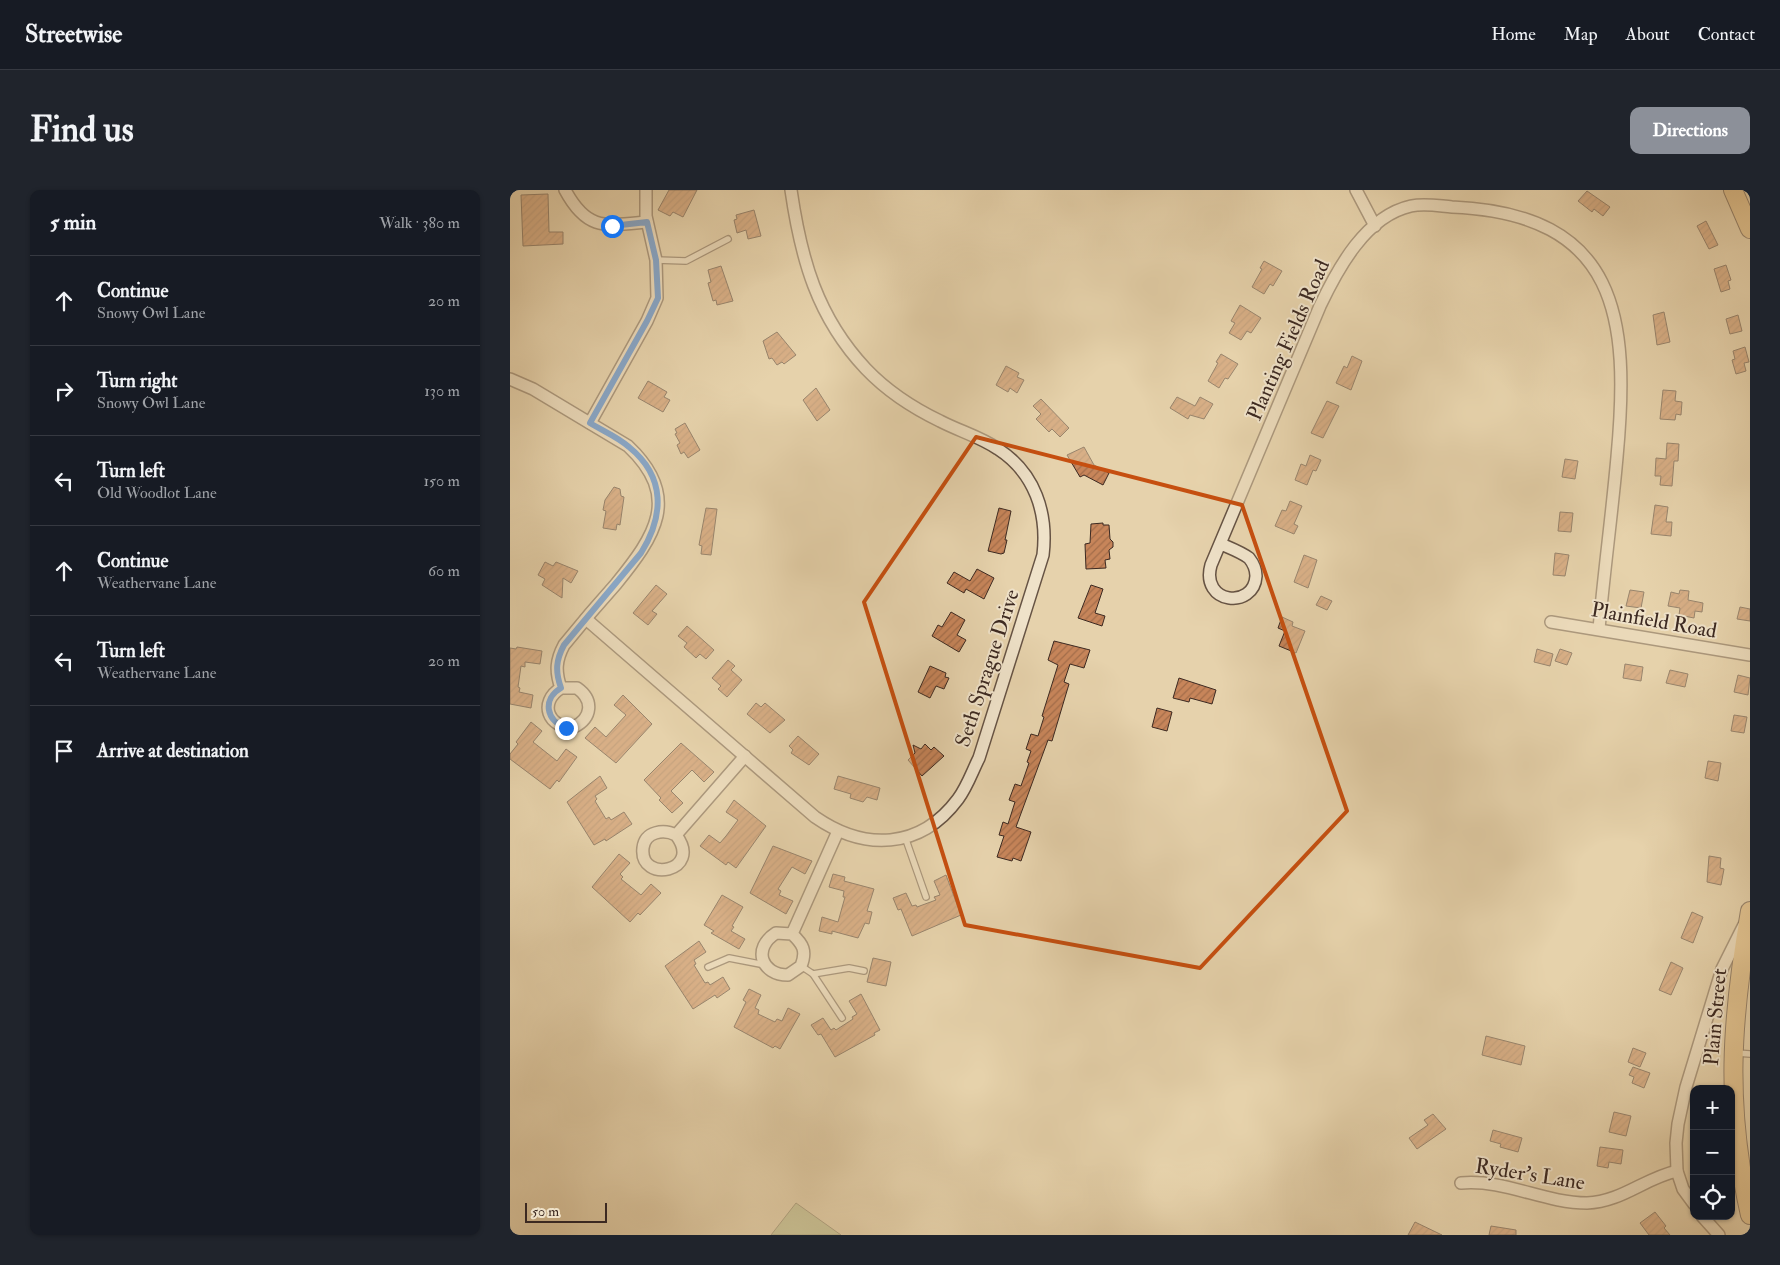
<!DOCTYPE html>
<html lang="en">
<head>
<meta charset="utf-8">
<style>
  body { margin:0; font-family:"IM FELL Double Pica",serif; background:#20242c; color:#f1f3f6 }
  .controls { position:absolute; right:15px; bottom:15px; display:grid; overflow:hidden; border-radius:10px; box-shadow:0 1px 4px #0004 }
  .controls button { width:45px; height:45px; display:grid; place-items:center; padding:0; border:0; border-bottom:1px solid #363941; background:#171b24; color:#f1f3f6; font:25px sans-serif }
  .scale { position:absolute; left:15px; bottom:12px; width:82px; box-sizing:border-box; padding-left:5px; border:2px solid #3c2921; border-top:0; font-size:14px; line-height:18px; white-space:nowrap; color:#3c2921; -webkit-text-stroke:4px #efe2c9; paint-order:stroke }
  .stop { position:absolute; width:15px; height:15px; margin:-11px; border:4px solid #1a73e8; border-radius:50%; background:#fff }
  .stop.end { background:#1a73e8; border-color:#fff; box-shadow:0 1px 5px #0008 }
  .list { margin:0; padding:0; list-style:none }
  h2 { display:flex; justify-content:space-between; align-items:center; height:65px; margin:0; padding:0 20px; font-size:21px }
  h2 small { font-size:16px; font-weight:400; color:#9ea1a6 }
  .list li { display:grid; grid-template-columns:32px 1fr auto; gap:15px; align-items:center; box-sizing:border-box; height:90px; padding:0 20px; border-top:1px solid #363941 }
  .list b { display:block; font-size:19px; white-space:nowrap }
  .list p { margin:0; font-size:16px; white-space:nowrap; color:#9ea1a6 }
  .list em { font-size:16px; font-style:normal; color:#9ea1a6 }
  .icon { flex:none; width:28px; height:28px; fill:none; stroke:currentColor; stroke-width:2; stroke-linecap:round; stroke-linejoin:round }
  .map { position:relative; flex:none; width:1240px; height:1045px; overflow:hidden; border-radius:10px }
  header { display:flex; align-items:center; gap:30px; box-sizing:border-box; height:70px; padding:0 25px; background:#171b24; border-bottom:1px solid #363941 }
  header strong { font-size:24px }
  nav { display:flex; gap:28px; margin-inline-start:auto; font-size:18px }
  .intro { display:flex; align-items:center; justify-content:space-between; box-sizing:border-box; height:120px; padding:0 30px }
  h1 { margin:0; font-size:35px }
  .button { padding:12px 22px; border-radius:10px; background:#8c9099; color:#fff; font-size:18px; font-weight:700 }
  main { display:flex; gap:30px; padding:0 30px }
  aside { flex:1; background:#171b24; border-radius:10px; box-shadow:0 1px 4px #0004 }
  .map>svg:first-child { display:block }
</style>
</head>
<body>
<header>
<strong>Streetwise</strong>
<nav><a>Home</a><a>Map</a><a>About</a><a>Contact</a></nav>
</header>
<div class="intro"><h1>Find us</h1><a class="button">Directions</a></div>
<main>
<aside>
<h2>5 min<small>Walk · 380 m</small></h2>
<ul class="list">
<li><svg class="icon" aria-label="ahead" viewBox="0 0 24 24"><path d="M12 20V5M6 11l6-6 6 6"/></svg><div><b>Continue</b><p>Snowy Owl Lane</p></div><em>20 m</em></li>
<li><svg class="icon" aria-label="right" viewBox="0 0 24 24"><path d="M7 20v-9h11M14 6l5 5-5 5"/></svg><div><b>Turn right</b><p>Snowy Owl Lane</p></div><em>130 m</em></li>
<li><svg class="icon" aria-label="left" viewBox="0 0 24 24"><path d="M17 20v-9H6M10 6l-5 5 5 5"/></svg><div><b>Turn left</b><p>Old Woodlot Lane</p></div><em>150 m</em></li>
<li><svg class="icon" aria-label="ahead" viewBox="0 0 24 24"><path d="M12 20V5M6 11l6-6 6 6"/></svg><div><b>Continue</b><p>Weathervane Lane</p></div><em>60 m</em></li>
<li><svg class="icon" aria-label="left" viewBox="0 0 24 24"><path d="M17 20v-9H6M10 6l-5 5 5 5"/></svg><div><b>Turn left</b><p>Weathervane Lane</p></div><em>20 m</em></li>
<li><svg class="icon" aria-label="arrive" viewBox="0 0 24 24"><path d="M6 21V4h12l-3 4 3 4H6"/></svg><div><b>Arrive at destination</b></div></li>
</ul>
</aside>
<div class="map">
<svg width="1240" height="1045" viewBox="0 0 1240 1045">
  <defs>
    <pattern id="building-hatch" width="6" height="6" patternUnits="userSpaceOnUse" patternTransform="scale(1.25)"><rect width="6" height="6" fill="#c7855a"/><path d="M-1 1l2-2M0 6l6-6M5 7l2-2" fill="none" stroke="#a36d4a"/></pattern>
  </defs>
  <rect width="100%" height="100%" fill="#e6d2ac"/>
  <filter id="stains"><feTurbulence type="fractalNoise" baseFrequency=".004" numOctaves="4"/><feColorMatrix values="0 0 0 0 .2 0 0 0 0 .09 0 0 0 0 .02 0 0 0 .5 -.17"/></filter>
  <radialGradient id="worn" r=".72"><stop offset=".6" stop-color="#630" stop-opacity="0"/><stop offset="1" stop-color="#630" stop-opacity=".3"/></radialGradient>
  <polygon fill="#b4bc8a" stroke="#787256" points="286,1013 331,1045 261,1045"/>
  <g fill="url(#building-hatch)" stroke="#3c2921">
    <polygon points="159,0 187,0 173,27 163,22 160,26 148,20"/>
    <polygon points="1077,1 1100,17 1093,26 1084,19 1082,22 1068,11"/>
    <polygon points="38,4 39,42 53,42 53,54 13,56 11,5"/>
    <polygon points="244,20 251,46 238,49 236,40 227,43 224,30 227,29 226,25"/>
    <polygon points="1196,31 1208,55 1199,59 1187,36"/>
    <polygon points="754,71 772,81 763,96 760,94 754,104 742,97 752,79 750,78"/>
    <polygon points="1216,75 1221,90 1218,91 1220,99 1211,102 1204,79"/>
    <polygon points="211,76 223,111 207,115 206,110 203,111 198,93 201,92 198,80"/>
    <polygon points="730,115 751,128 741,143 737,141 731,150 719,143 725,133 721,131"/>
    <polygon points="1154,122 1160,152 1147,155 1143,125"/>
    <polygon points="1228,125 1232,141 1220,144 1216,129"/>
    <polygon points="267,142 286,165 274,174 272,172 267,175 262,168 259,169 253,151"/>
    <polygon points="1235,157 1239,172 1234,173 1236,181 1226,184 1222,170 1225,169 1223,161"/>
    <polygon points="711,164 728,174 718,189 715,188 709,198 698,191 708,173 706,172"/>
    <polygon points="842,166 852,171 841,200 826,193 834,176 837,178"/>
    <polygon points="496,176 509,183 507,187 514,190 507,203 500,198 498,202 486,195"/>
    <polygon points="138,191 157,202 154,207 160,210 153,222 128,208"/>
    <polygon points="306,198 320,220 307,231 293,210"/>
    <polygon points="1153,200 1166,201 1165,211 1172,212 1171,225 1166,224 1165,230 1150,229"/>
    <polygon points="667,207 685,216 690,207 703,214 694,229 680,225 678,229 660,218"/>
    <polygon points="531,209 559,238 550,247 542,239 539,242 526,229 531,224 523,216"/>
    <polygon points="817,211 829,216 813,248 801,243"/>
    <polygon points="175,233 190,260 178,268 174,262 171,264 167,255 170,253 165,244 167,243 165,239"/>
    <polygon points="1157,253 1169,254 1168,271 1164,271 1162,296 1150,295 1151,286 1145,286 1146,268 1156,269"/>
    <polygon points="574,257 584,275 599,283 593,295 574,285 570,287 557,265"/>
    <polygon points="800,265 811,270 806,281 803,280 797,295 785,290 791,274 796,276"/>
    <polygon points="1055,269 1068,271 1065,289 1052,287"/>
    <polygon points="104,297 110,299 111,306 114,307 110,335 107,334 106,340 93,338 96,321 93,320 95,310"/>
    <polygon points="780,311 792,316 784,334 788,336 784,344 765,336 772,320 776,321"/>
    <polygon points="1145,315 1158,317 1156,332 1162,332 1161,346 1141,344"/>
    <polygon points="196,318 207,319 201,365 191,364 192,356 189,355"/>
    <polygon points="489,318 501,321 495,350 497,350 494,363 491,364 478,361"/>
    <polygon points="1050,322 1063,323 1061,342 1048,341"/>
    <polygon points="593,333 593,335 599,335 600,349 603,352 603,357 599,360 600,369 595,370 596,378 576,379 575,354 580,353 581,334"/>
    <polygon points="1045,363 1059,365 1055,386 1043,385"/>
    <polygon points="794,365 807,370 798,398 784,392"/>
    <polygon points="35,372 43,376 46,372 68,381 61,393 53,388 52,408 32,395 35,389 28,385"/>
    <polygon points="467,379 484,388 474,409 456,399 454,403 437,393 444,382 460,391"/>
    <polygon points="146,395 157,404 142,421 147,424 138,435 123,423"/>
    <polygon points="581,395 593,399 585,423 595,426 592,436 568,428"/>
    <polygon points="1120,400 1134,402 1131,418 1116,416"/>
    <polygon points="1170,400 1179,401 1178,410 1193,413 1192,422 1185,421 1184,428 1169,425 1170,418 1158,416 1161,402 1169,404"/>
    <polygon points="811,406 822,411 817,420 806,415"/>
    <polygon points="1230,417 1240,419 1240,431 1227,429"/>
    <polygon points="441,422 455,430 447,445 456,450 449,462 422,446 428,435 432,437"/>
    <polygon points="772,427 783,432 782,436 795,441 786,463 769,456 775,441 768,438"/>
    <polygon points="177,436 204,460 196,469 190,464 186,468 174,457 177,453 168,446"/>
    <polygon points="544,451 580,460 574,478 560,474 554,492 559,494 542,551 538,550 506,637 521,642 511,671 503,668 502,671 487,667 494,646 489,645 493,632 498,634 505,612 499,610 505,594 511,596 519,573 517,572 521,561 516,559 521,544 528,546 534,527 532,526 548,475 538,470"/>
    <polygon points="7,457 32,461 30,474 15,472 15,477 11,476 8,497 10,498 9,502 23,505 21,518 0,514 0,458 6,459"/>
    <polygon points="1027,459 1043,464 1040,476 1024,472"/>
    <polygon points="1050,459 1062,463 1057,475 1045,471"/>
    <polygon points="218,470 225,476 221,480 232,490 217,507 208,499 211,496 202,488"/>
    <polygon points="1115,474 1133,477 1131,491 1113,488"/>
    <polygon points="420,476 436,483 435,487 439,488 434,499 426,496 420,508 408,502"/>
    <polygon points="1160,480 1178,484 1175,497 1156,493"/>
    <polygon points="1228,485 1240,488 1238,505 1224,502"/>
    <polygon points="669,488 706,500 702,514 680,508 679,512 663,508"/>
    <polygon points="113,505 142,534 106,573 75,548 85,537 96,547 116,525 104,515"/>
    <polygon points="246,513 251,517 255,513 275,530 260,543 237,524"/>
    <polygon points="647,518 662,522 657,541 642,537"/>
    <polygon points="1224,525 1237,527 1234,543 1221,541"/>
    <polygon points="21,532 32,541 23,552 47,571 56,559 67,567 49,592 47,590 40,599 0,569 0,564 8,554 6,552"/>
    <polygon points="288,546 309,564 299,575 281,563 283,560 279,556"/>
    <polygon points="171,553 204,582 194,592 182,580 161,601 173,613 162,623 149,610 151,608 134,590"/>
    <polygon points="415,554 421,560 424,557 434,566 412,586 398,570 405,563 403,555 411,559"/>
    <polygon points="1198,571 1211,573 1208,591 1195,588"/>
    <polygon points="90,586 97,598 85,606 87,609 85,611 96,629 99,627 101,630 114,622 122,634 96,651 95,649 84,655 57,612"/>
    <polygon points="328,586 370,598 367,610 357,607 353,612 340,608 341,604 324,599"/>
    <polygon points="224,610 256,636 226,678 218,672 216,675 190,656 199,645 210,653 216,646 228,630 216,622"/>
    <polygon points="263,656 302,671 295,684 282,677 268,699 271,701 269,705 283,711 276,724 240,703"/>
    <polygon points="109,664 120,673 110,684 113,687 111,689 131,705 141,694 151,703 130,725 128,723 120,732 82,697"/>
    <polygon points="1199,666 1211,668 1210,678 1214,679 1211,695 1197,692"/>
    <polygon points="323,684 335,687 334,691 364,699 357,721 362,722 359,734 355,733 348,748 322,741 322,744 309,741 312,727 328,732 335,707 333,707 334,701 319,697"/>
    <polygon points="436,685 451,725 402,746 391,719 388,720 383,708 396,703 402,716 406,715 407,717 426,710 424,707 430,705 424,691"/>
    <polygon points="212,705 233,717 222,736 224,737 221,741 235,749 229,759 201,743 204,741 194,735"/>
    <polygon points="1182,722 1193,727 1183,753 1171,748"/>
    <polygon points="189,751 196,762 184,770 186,774 184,775 195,793 198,792 200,795 213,787 220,799 207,808 205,805 183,819 155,776"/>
    <polygon points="363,768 381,772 376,796 357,792"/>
    <polygon points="1161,772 1173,778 1161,805 1149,800"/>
    <polygon points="239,799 251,805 245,818 249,820 248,824 265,832 267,829 272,831 278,818 290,824 270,859 265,856 263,858 224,837 236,812 233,810"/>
    <polygon points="351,804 370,840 364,843 365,845 325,867 311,844 308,845 301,835 313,828 321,840 324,838 326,840 343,829 342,827 347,824 339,811"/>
    <polygon points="976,846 1015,856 1011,875 972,865"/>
    <polygon points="1123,858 1136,863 1130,877 1118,872"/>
    <polygon points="1123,877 1140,883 1134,898 1122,893 1124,887 1119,885"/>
    <polygon points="1104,922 1121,926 1116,946 1099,942"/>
    <polygon points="923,924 936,939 907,959 899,948 918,935 914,930"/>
    <polygon points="983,940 1012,948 1008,962 990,957 991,954 980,951"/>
    <polygon points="1090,957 1113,960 1111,974 1099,972 1098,978 1087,976"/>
    <polygon points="1145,1022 1156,1036 1154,1038 1160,1045 1139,1045 1130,1033"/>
    <polygon points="905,1032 932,1045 898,1045"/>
    <polygon points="981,1036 1006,1040 1006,1045 979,1045"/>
  </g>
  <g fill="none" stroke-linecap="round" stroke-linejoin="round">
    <defs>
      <g id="service">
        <polyline points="146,70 176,71 218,49"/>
        <polyline points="395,647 416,707"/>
        <polyline points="291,776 303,784 339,778 354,781"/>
        <polyline points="198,777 219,768 255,775"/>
        <polyline points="303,784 332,828"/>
        <polyline points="1227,863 1240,864"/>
      </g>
      <g id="minor">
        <path d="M55 0C77 41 95 36 137 32"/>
        <polyline points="846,0 865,36"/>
        <path d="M0 189 23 199 118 256C172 307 145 346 106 394 88 414 71 434 54 455 46 470 45 481 51 498 28 512 38 539 64 537 82 528 84 510 67 498H51"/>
        <polyline points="80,233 137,131 147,108 146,70 136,26 136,0"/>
        <path d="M711 354C720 358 731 362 739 368 743 373 746 379 746 386 744 420 690 414 701 375L810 116C828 78 856 26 901 16 915 13 929 16 942 17 1109 24 1120 128 1107 267 1102 324 1094 381 1089 439"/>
        <path d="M76 429 305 627C354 661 410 660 448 609 457 597 462 582 469 568L533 365C538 323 525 283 488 259 471 247 449 241 430 231 403 218 377 201 356 179 307 127 291 69 281 0"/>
        <polyline points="1041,432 1240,465"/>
        <path d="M166 645C194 682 129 694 133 658 135 641 154 639 166 645L235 566"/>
        <path d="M282 744C293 754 297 761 291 776L278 785C251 785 242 758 266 743L282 744 328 641"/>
        <path d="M951 993C995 989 1034 1013 1077 1013 1111 1012 1135 988 1167 981"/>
        <polyline points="1184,1014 1173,999 1167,981 1166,953 1168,934 1176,897 1212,779 1234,735"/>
        <polyline points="1192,1026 1209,1045"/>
      </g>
      <g id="primary">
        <polyline points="1223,0 1240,39"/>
        <path d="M1240 721C1221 831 1215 916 1240 1025"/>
      </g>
    </defs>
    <use href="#service" stroke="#665344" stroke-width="8"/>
    <use href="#minor" stroke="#665344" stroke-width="14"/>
    <use href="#primary" stroke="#3c2921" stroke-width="20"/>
    <use href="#service" stroke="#efe2c9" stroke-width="5.5"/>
    <use href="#minor" stroke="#efe2c9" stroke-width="11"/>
    <use href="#primary" stroke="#e3b976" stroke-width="18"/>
  </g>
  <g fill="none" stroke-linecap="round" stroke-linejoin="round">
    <path stroke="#1a73e8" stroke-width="6" d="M56 538C36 531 32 509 51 498 45 481 46 470 54 455L131 363C154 326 156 287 119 257 108 247 93 241 80 233L137 131 148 108 146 70 137 32 102 36"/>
  </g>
  <path d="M0 0H1240V1045H0ZM466 247 732 315 837 621 690 778 455 735 354 412Z" fill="#e6d2ac" fill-opacity=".55" fill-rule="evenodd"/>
  <path fill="none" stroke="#c64f10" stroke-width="4" stroke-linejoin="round" d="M466 247 732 315 837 621 690 778 455 735 354 412Z"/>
  <g text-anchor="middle" stroke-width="4" stroke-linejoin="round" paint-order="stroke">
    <g font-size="21" fill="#3c2921" stroke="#efe2c9">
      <text transform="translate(778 150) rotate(-66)" y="7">Planting Fields Road</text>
      <text transform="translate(1144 430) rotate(10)" y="7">Plainfield Road</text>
      <text transform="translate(477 478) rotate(-72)" y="7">Seth Sprague Drive</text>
      <text transform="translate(1205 827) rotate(-85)" y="7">Plain Street</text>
      <text transform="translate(1020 984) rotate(9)" y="7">Ryder's Lane</text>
    </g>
  </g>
  <rect width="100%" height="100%" filter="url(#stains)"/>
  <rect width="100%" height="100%" fill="url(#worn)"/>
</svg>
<div class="controls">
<button>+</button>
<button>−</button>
<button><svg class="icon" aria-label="locate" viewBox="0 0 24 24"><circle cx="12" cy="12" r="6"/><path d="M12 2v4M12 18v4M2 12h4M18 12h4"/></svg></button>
</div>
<div class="scale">50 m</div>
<div class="stop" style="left:102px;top:36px"></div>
<div class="stop end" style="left:56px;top:538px"></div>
</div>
</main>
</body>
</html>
